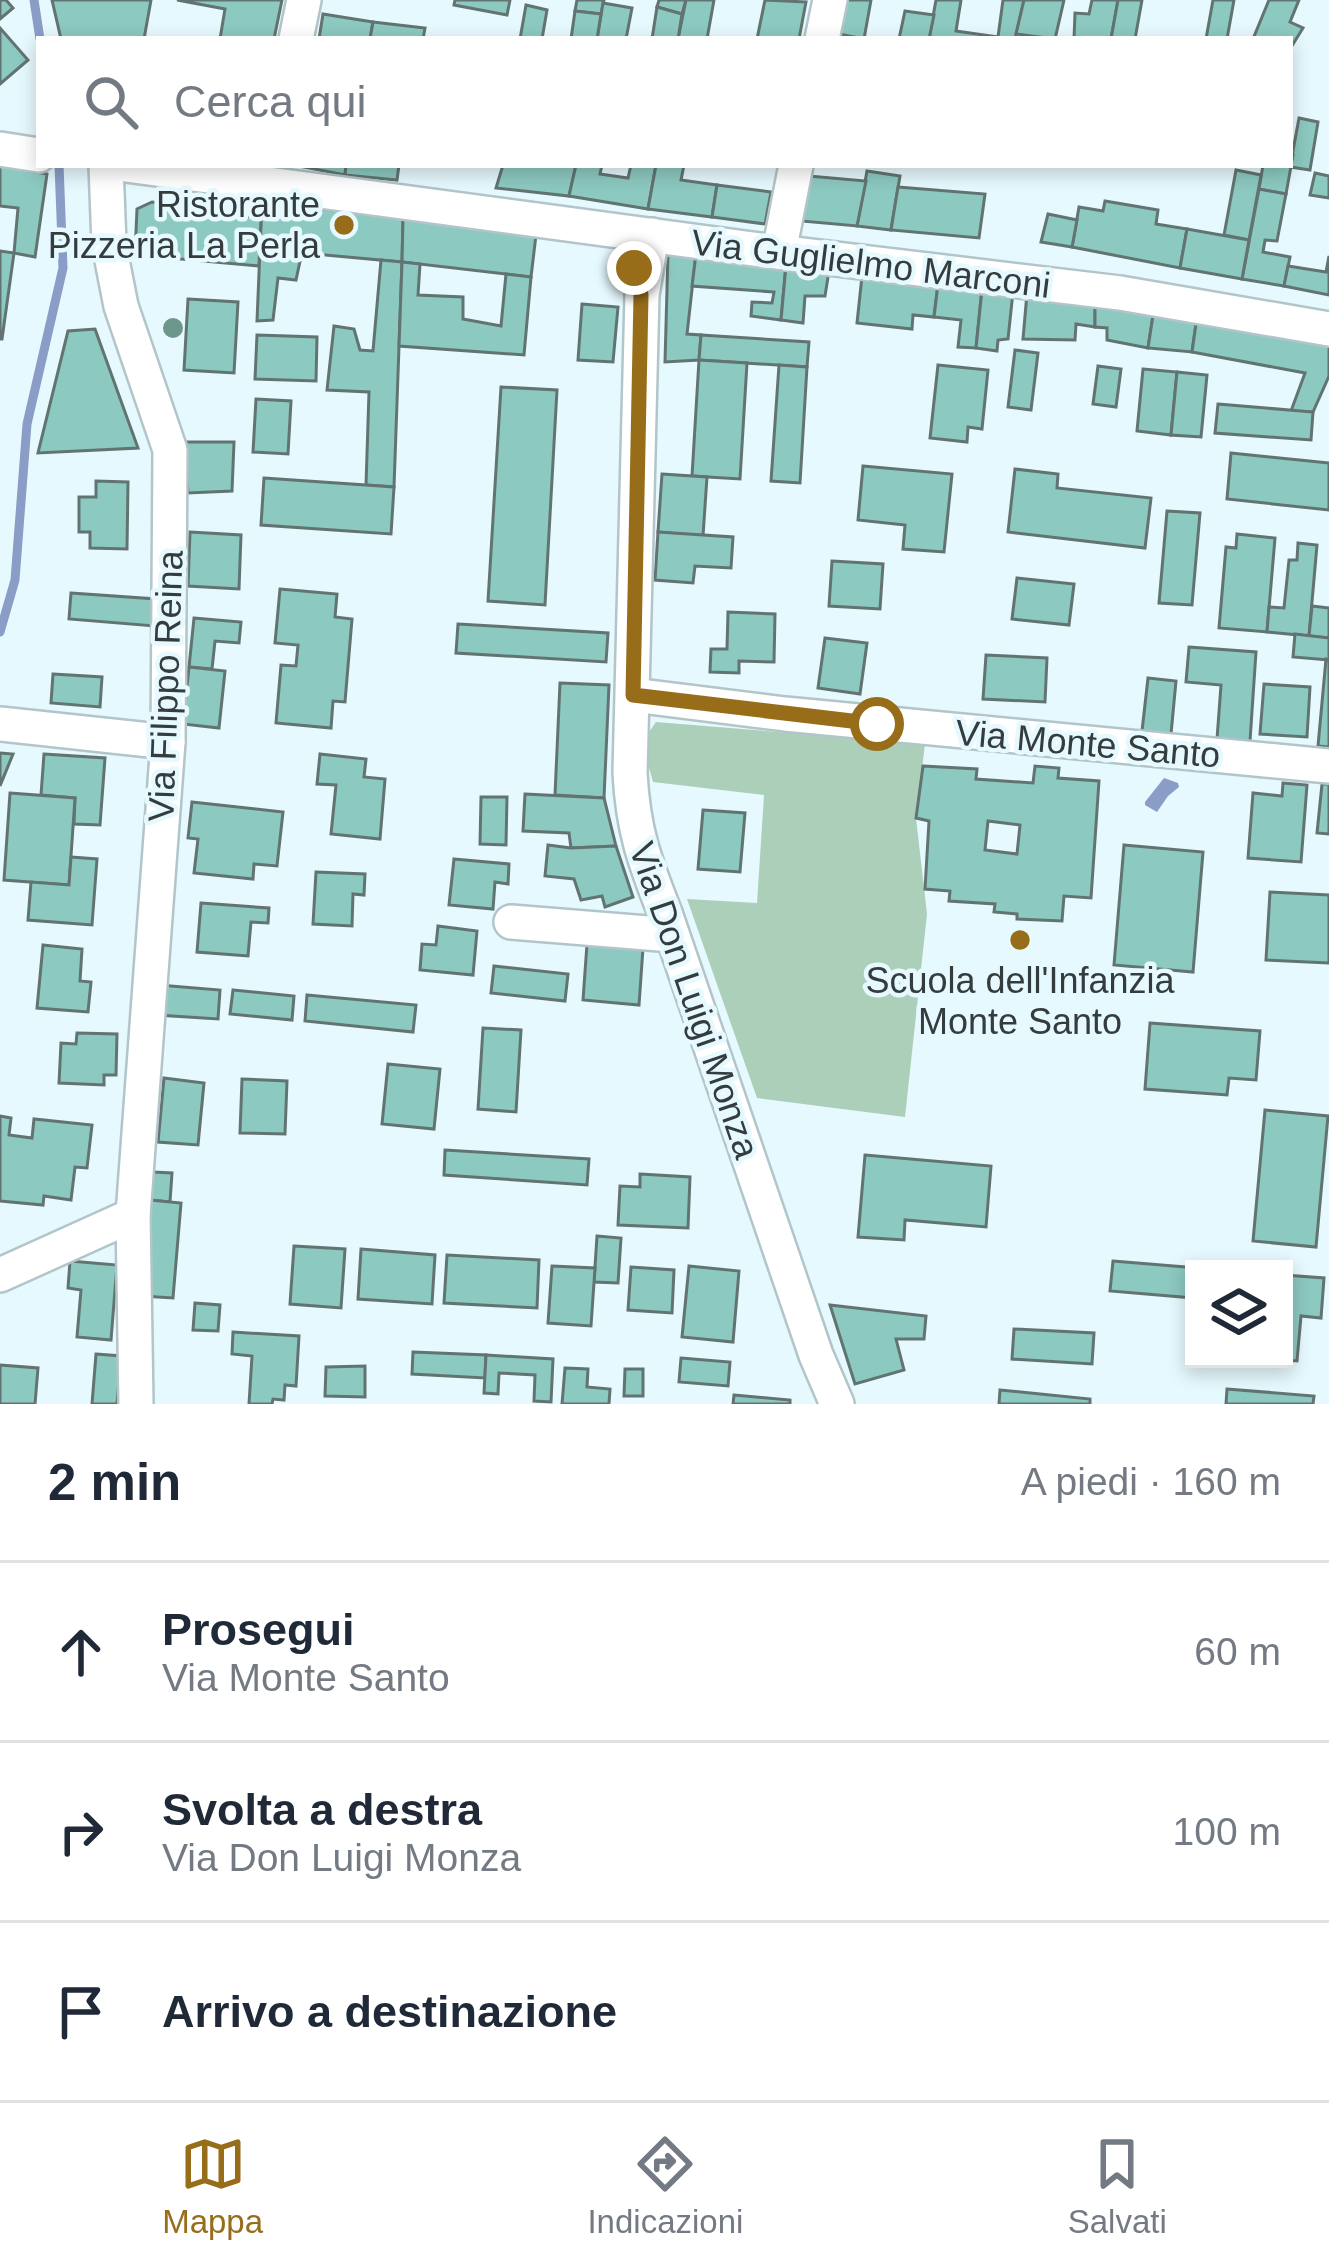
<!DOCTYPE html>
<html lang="it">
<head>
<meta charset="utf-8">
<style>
  body { margin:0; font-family:Arial,sans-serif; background:#f6f6f7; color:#1f2937 }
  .controls { position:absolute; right:36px; bottom:36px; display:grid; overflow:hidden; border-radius:0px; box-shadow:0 6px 18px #0003 }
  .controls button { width:108px; height:108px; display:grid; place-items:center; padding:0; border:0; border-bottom:3px solid #e0e1e3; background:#fff; color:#1f2937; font:60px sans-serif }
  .stop { position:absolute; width:36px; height:36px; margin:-27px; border:9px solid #986d1a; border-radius:50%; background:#fff }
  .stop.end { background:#986d1a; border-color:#fff; box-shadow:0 3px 12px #0008 }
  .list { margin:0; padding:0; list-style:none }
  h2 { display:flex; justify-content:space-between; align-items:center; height:156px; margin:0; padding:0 48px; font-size:51px }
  h2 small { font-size:39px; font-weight:400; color:#747a83 }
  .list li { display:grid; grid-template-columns:78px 1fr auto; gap:36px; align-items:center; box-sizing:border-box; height:180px; padding:0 48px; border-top:3px solid #e0e1e3 }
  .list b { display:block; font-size:45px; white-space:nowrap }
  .list p { margin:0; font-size:39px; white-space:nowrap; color:#747a83 }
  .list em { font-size:39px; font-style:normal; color:#747a83 }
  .icon { flex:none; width:66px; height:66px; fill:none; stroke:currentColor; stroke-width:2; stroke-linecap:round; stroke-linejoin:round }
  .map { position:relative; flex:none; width:1329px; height:1404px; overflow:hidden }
  .search { position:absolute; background:#fff; box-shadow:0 6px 18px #0003; left:36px; right:36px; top:36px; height:132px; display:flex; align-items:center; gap:30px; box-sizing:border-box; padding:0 42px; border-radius:0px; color:#747a83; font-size:45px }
  .sheet { height:696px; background:#fff }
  nav { display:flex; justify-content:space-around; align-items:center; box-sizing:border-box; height:168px; border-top:3px solid #e0e1e3; background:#fff; font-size:33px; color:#747a83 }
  nav a { display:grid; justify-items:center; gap:6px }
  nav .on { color:#986d1a }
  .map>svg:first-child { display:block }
</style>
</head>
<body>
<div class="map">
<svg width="1329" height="1404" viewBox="0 0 1329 1404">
  <rect width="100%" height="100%" fill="#e6f9fe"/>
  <polygon fill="#accfba" points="656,722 925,744 916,818 927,914 905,1117 757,1098 687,899 757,903 764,795 653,782 642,742"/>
  <polygon fill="#899dc6" points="1164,778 1178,783 1179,787 1168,796 1157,812 1145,805 1145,802"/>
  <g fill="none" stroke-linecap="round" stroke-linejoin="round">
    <g stroke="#899dc6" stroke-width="9">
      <polyline points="34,0 40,39"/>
      <polyline points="0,632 15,580 27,424 63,268 59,165"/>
    </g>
  </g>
  <g fill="#8cc9c0" stroke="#627471" stroke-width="3" fill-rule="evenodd">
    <polygon points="0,0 6,0 13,8 0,19"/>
    <polygon points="52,0 151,0 144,39 61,39"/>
    <polygon points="177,0 282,0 274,39 220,39 225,9"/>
    <polygon points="455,0 510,0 507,15 454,5"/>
    <polygon points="577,0 604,0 601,14 575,11"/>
    <polygon points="659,0 686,0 682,14 657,7"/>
    <polygon points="686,0 714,0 707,39 678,39"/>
    <polygon points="765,0 806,2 799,39 757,39"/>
    <polygon points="841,0 871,0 864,39 834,33"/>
    <polygon points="936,0 961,0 956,31 998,37 1003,0 1024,0 1015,39 929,39"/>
    <polygon points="1024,0 1064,0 1055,39 1016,34"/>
    <polygon points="1092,0 1118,0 1111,39 1074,39 1075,13 1089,14"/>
    <polygon points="1118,0 1142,0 1135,39 1111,39"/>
    <polygon points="1213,0 1234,0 1227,39 1206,39"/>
    <polygon points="1269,0 1299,0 1290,22 1303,28 1290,49 1290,39 1253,39"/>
    <polygon points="603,3 632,8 626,39 597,39"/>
    <polygon points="526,5 547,10 542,39 520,39"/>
    <polygon points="657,7 682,14 678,39 652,39"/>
    <polygon points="575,11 601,14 597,39 571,39"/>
    <polygon points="905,11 934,15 929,39 899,39"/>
    <polygon points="323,14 373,22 370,39 319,39"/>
    <polygon points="373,22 425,28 423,39 370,39"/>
    <polygon points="0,28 28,60 0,84"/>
    <polygon points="1299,118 1318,122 1310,170 1290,167"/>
    <polygon points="1290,155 1293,155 1286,194 1259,189 1263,165 1290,165"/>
    <polygon points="294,165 346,165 345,175"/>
    <polygon points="346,165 399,165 397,180 345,175"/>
    <polygon points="503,165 576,165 569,196 496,188"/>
    <polygon points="576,165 602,165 600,174 628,178 631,165 656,165 648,209 569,196"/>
    <polygon points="656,165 684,165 681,180 717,185 712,217 648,209"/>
    <polygon points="0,166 47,174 35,257 14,253 18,208 0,206"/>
    <polygon points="1236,170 1261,175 1249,240 1224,235"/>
    <polygon points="867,171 900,176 891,230 857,226"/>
    <polygon points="1315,173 1329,176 1329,198 1310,195"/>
    <polygon points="809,176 866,181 857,226 801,221"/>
    <polygon points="717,185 771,192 765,224 712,217"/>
    <polygon points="898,187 985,194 979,238 891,230"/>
    <polygon points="1259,189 1286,194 1277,241 1265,240 1263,252 1290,257 1284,286 1242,279"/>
    <polygon points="262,201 403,219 402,262 260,249"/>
    <polygon points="1105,201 1158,210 1156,224 1187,229 1180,268 1072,247 1079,207 1103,211"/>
    <polygon points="152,202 261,218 259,266 135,255 137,209"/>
    <polygon points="1048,214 1077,220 1072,247 1041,242"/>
    <polygon points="403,219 536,235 531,277 402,262"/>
    <polygon points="1187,229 1249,240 1242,279 1180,268"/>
    <polygon points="260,249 302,252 296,280 278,278 273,320 257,321"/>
    <polygon points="0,251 14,253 2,339 0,339"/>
    <polygon points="668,253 696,254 687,334 701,335 699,360 665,362"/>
    <polygon points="696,254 786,265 781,320 751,316 752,302 772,303 774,292 692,286"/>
    <polygon points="1329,256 1329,295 1284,286 1288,266 1326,272"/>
    <polygon points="381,260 402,262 394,487 366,485 369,392 327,390 334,326 354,329 360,350 373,351"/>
    <polygon points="402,262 420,264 418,295 463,297 463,319 501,326 506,274 531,277 524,355 399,346"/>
    <polygon points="786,265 829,271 825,296 805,296 803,323 781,320"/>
    <polygon points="862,276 938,284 934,317 913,315 912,329 857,323"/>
    <polygon points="938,284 982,289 976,348 958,347 961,320 934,317"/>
    <polygon points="982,289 1013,292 1008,339 998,340 997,351 976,348"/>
    <polygon points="1027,293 1095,300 1095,327 1076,324 1075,340 1023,339"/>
    <polygon points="188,299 238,302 234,373 184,370"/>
    <polygon points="1095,300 1154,309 1148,348 1107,340 1107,328 1095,327"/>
    <polygon points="582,304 618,307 613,362 578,360"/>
    <polygon points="1154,309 1197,317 1192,352 1148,348"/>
    <polygon points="1197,317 1329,340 1329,376 1313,412 1291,411 1305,373 1192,352"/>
    <polygon points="95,329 138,448 38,453 68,331"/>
    <polygon points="257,335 317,337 316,381 255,379"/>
    <polygon points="701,335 809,342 807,367 699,360"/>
    <polygon points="1015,350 1038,353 1031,410 1008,407"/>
    <polygon points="699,360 747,363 740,479 692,476"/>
    <polygon points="779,365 807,367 800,483 771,481"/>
    <polygon points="938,365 988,370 982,429 968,427 967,442 930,438"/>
    <polygon points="1098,366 1121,369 1116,407 1093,404"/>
    <polygon points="1143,369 1177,372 1171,435 1137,431"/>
    <polygon points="1177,372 1207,375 1201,437 1171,435"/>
    <polygon points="501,387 557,390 545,605 488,601"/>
    <polygon points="256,399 291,401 288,454 253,452"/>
    <polygon points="1218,404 1313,412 1311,440 1215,433"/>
    <polygon points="184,442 234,442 232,491 188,493"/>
    <polygon points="1231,453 1329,463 1329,510 1227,499"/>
    <polygon points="863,466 952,474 944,552 903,549 905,525 858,520"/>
    <polygon points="1015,469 1058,474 1057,488 1151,498 1145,548 1008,532"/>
    <polygon points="662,474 707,477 703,536 658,532"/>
    <polygon points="264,478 394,487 391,534 261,525"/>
    <polygon points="96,481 128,482 127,549 90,548 90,532 79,532 79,497 96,497"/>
    <polygon points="1167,511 1200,513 1192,605 1159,603"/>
    <polygon points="190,532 241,535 239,589 188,586"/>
    <polygon points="658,532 733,537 731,568 695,566 693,583 655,580"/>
    <polygon points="1237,534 1275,538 1267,632 1219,628 1226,547 1236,548"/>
    <polygon points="1298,543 1317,545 1309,636 1267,632 1269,607 1284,608 1289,560 1297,560"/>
    <polygon points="832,561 883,564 880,609 829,606"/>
    <polygon points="1017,578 1074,584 1069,625 1012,619"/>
    <polygon points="280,589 337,594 335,617 352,619 345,702 333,701 331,728 276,723 281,665 296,666 298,645 275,643"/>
    <polygon points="71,593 156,599 154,626 69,619"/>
    <polygon points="1312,606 1329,608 1329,638 1309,636"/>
    <polygon points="728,612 775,614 774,662 739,661 739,673 710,672 711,649 727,649"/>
    <polygon points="194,618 241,622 239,643 215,641 212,669 189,667"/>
    <polygon points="458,624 608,633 606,662 456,653"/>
    <polygon points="1295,634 1329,638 1329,660 1293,657"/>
    <polygon points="825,638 867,643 860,694 818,688"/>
    <polygon points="1189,647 1256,652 1250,741 1217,739 1221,685 1186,682"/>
    <polygon points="986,655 1047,658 1045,702 983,699"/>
    <polygon points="1326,659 1329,660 1329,747 1318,746"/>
    <polygon points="189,667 225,671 219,728 183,724"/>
    <polygon points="53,674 102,677 100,707 51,703"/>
    <polygon points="1148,678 1176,681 1171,734 1142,731"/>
    <polygon points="560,683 609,685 604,798 555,795"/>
    <polygon points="1264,684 1310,687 1307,737 1260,734"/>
    <polygon points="0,753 13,754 0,786"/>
    <polygon points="44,754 105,758 100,825 74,824 75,798 41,795"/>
    <polygon points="320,754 366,759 364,777 385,779 380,839 331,834 336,785 317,784"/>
    <path d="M923 766 977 769 976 779 1033 783 1035 766 1059 768 1058 778 1099 781 1091 898 1064 896 1062 921 1017 919V914L994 912 995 904 949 901 950 891 925 889 929 821 916 818ZM988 821 1020 825 1017 854 985 850Z"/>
    <polygon points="1283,783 1307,785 1301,862 1248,858 1253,793 1282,796"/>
    <polygon points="1322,784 1329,784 1329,834 1317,833"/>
    <polygon points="10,793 75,798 69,885 4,880"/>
    <polygon points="525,794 604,798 616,846 571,848 569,833 523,831"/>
    <polygon points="481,797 507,797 506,845 480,844"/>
    <polygon points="192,802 283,812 277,866 254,864 253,879 194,873 198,839 188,838"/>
    <polygon points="703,810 745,813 740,872 698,869"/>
    <polygon points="548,845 571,848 616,846 633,897 605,907 602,896 581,900 574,879 545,876"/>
    <polygon points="1124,845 1203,852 1193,972 1114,965"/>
    <polygon points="71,857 97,859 92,925 28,920 31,882 69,885"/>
    <polygon points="454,859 509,864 508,884 495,882 493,909 449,905"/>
    <polygon points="316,872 365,874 364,895 353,894 352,926 313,924"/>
    <polygon points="1270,892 1329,895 1329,963 1266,960"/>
    <polygon points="201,903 269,908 268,923 251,922 248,956 197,952"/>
    <polygon points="438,926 477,931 473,975 420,970 422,944 436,945"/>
    <polygon points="587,944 643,948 639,1005 583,1000"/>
    <polygon points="43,945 82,949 80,981 91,982 88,1012 37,1008"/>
    <polygon points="494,966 568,974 565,1001 491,993"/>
    <polygon points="159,985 220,990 218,1019 157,1015"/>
    <polygon points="233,990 294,996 292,1020 230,1014"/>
    <polygon points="307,995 416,1005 413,1032 305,1021"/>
    <polygon points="1150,1023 1260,1031 1256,1080 1229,1078 1227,1095 1145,1089"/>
    <polygon points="483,1028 521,1030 516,1112 478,1109"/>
    <polygon points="77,1033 117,1034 116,1075 104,1075 104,1085 59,1083 61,1043 76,1044"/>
    <polygon points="388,1064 440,1069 434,1129 382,1124"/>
    <polygon points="164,1078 204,1083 198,1145 158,1142"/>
    <polygon points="242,1079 287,1081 285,1134 240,1133"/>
    <polygon points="1265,1110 1328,1116 1316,1247 1253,1241"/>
    <polygon points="0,1116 11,1118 9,1135 32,1138 34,1119 92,1125 87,1168 75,1167 71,1200 44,1196 43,1205 0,1201"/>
    <polygon points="445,1150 589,1159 587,1185 444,1175"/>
    <polygon points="865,1155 991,1166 986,1227 905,1220 904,1240 858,1237"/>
    <polygon points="153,1172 172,1173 170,1202 150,1200"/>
    <polygon points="640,1174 690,1177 688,1228 618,1225 620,1186 640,1187"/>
    <polygon points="150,1200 181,1203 173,1298 142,1296"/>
    <polygon points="597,1236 621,1238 618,1283 594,1282"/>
    <polygon points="294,1246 345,1249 341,1308 290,1304"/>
    <polygon points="361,1249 435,1255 432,1304 358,1299"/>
    <polygon points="447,1255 539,1260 537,1308 444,1303"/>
    <polygon points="70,1261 117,1265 111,1340 77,1337 81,1290 68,1288"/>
    <polygon points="1113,1261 1210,1269 1194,1269 1194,1298 1110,1291"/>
    <polygon points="552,1266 595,1268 591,1326 548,1323"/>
    <polygon points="689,1266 739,1271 733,1342 682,1337"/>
    <polygon points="631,1267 674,1270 672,1313 628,1310"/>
    <polygon points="1284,1275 1324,1278 1321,1318 1301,1316 1297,1361 1273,1359 1284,1359"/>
    <polygon points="195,1303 220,1305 218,1331 193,1330"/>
    <polygon points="830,1305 926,1316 924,1339 896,1339 904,1370 855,1384"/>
    <polygon points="1014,1329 1094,1333 1092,1364 1012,1359"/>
    <polygon points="233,1332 299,1336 296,1386 285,1385 284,1400 273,1399 272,1404 249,1404 252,1356 232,1354"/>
    <polygon points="413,1352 486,1355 485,1378 412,1374"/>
    <polygon points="96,1354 121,1356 117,1404 92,1404"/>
    <polygon points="486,1355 553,1359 551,1402 534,1401 535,1375 499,1373 498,1394 484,1393"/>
    <polygon points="681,1358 730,1362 728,1386 679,1382"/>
    <polygon points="0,1365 38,1368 35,1404 0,1404"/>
    <polygon points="365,1366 365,1397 325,1396 326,1367"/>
    <polygon points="565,1368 588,1369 587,1387 610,1389 609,1404 562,1404"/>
    <polygon points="625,1369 643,1369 643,1396 624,1396"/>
    <polygon points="1227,1389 1314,1396 1313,1404 1226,1404"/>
    <polygon points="1000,1390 1090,1399 1090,1404 999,1404"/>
    <polygon points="734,1395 790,1400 790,1404 733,1404"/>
  </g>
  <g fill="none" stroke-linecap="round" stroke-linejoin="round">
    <defs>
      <g id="minor">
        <polyline points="296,39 304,0"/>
        <polyline points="822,39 830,0"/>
        <polyline points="0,149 39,155"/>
        <polyline points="106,165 109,245 121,306 170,450 168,742 133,1215 136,1404"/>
        <polyline points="126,165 753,249 1120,293 1329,329"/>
        <path d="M652 235 642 295 630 773C633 830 644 860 665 913L816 1355 837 1404"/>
        <polyline points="779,252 796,165"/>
        <polyline points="633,695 785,714 1329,766"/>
        <polyline points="0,724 168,742"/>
        <polyline points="511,922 672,935"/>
        <polyline points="0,1275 133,1215"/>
      </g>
    </defs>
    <use href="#minor" stroke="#b2c5c9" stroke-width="38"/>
    <use href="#minor" stroke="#fff" stroke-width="33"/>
  </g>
  <circle fill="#6c978a" cx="173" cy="328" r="10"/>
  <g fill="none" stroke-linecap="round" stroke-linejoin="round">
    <polyline stroke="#986d1a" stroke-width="15" points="634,268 641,295 633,695 877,724"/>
  </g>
  <g fill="#986d1a" stroke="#e6f9fe" stroke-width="4.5">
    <circle cx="344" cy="225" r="12"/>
    <circle cx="1020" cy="940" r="12"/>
  </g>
  <g text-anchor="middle" stroke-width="9" stroke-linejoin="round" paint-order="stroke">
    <g font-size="36" fill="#343c3e" stroke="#e6f9fe" text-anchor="end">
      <text x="320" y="217">Ristorante<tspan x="320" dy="41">Pizzeria La Perla</tspan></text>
      <text x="1020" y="993" text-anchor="middle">Scuola dell'Infanzia<tspan x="1020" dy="41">Monte Santo</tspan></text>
    </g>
    <g font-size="36" fill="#343c3e" stroke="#e6f9fe">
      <text transform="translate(871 263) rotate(7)" y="13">Via Guglielmo Marconi</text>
      <text transform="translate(165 686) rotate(-88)" y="13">Via Filippo Reina</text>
      <text transform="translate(1088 743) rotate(5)" y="13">Via Monte Santo</text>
      <text transform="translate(695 1000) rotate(71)" y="13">Via Don Luigi Monza</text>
    </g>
  </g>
</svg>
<div class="controls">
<button><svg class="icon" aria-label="layers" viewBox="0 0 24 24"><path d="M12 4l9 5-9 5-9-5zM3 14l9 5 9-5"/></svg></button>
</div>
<div class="stop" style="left:877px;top:724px"></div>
<div class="stop end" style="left:634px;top:268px"></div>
<div class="search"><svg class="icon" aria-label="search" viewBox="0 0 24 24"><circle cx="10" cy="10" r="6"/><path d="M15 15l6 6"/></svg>Cerca qui</div>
</div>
<section class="sheet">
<h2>2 min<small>A piedi · 160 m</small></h2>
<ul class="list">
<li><svg class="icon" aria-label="ahead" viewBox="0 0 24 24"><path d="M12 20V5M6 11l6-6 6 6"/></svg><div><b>Prosegui</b><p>Via Monte Santo</p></div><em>60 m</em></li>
<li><svg class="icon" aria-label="right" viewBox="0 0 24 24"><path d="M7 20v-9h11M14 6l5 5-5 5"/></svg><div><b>Svolta a destra</b><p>Via Don Luigi Monza</p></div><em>100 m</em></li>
<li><svg class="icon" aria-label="arrive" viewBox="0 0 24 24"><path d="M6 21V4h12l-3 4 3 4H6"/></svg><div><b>Arrivo a destinazione</b></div></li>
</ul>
</section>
<nav>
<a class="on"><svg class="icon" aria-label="map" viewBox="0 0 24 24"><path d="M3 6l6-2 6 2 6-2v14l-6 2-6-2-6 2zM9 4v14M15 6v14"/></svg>Mappa</a>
<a><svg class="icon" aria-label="directions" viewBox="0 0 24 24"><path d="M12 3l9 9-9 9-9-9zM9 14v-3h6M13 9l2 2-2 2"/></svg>Indicazioni</a>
<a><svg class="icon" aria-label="saved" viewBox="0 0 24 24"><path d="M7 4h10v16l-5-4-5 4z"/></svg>Salvati</a>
</nav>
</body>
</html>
